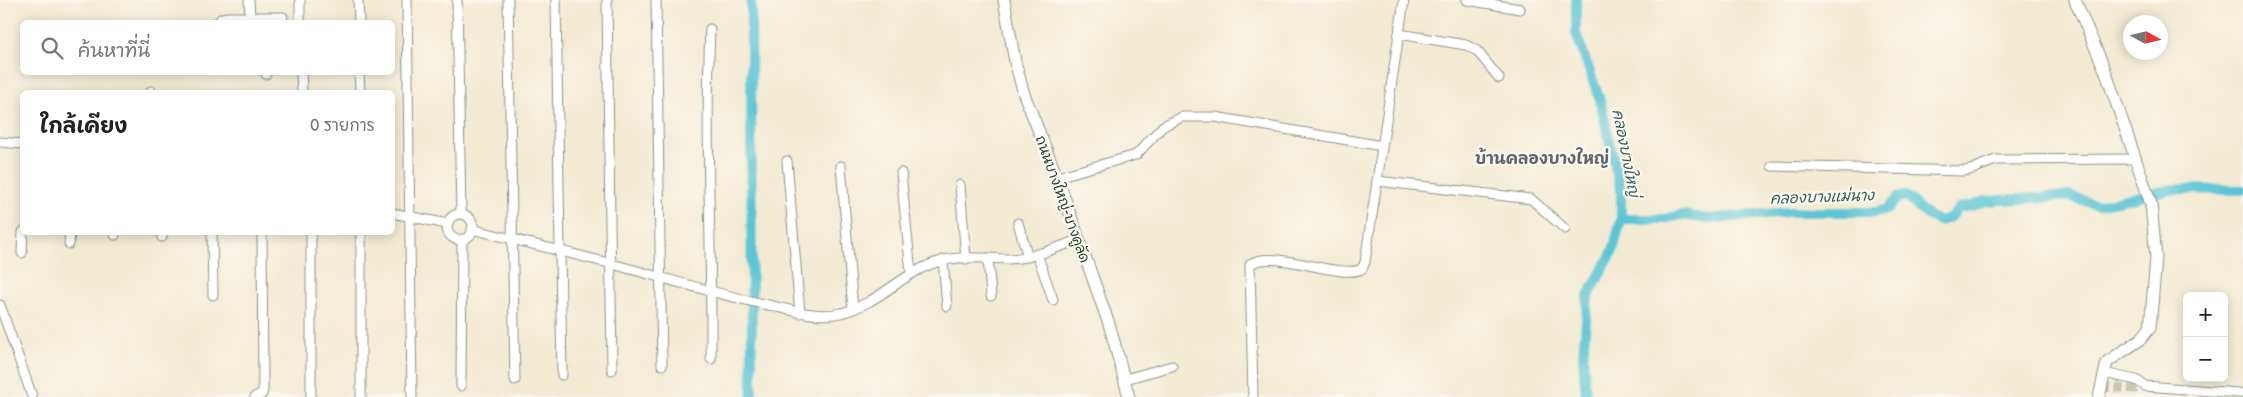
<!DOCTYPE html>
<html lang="th">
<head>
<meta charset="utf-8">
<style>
  body { margin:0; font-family:"Balsamiq Sans","Playpen Sans Thai",sans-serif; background:#f2f2f2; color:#222 }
  .controls { position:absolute; right:15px; bottom:15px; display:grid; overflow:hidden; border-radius:8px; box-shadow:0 2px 12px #0003 }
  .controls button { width:45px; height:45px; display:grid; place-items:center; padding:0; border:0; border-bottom:1px solid #e0e0e0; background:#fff; color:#222; font:25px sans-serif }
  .compass { position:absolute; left:2123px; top:15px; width:45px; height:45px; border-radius:50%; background:#fff; box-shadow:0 2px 12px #0003; rotate:98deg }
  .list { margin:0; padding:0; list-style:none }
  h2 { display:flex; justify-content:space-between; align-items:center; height:65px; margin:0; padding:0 20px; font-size:21px }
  h2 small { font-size:16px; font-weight:400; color:#767676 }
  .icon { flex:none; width:28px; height:28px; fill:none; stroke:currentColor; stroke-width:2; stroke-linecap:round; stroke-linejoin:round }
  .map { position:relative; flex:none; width:2243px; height:397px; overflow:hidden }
  .search { position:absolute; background:#fff; box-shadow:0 2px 12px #0003; left:20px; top:20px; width:375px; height:55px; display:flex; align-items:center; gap:12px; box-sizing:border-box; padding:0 18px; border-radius:8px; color:#767676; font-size:19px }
  .panel { position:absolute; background:#fff; box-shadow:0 2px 12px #0003; left:20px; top:90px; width:375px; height:145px; border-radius:8px }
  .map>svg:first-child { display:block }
</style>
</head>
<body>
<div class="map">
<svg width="2243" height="397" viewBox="0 0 2243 397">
  <rect width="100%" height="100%" fill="#fbf7ec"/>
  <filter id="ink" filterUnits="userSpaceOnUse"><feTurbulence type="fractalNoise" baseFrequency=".02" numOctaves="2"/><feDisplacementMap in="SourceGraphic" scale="10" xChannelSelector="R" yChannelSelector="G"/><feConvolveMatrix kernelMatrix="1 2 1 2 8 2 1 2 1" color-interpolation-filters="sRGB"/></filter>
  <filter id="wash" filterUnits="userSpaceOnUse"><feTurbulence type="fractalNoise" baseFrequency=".0096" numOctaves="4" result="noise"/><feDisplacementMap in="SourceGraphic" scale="20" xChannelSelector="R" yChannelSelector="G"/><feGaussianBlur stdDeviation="1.12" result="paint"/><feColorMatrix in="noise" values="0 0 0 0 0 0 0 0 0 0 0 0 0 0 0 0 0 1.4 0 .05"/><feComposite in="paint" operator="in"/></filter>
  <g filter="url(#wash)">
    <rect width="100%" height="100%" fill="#f3ead3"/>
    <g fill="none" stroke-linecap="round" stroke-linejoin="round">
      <g stroke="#5ac5d4" stroke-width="10">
        <polyline points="1576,0 1576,33 1600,100 1621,192 1621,219 1613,251 1588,296 1583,356 1586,397"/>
        <polyline points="751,1 752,397"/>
        <polyline points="1621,219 1664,219 1681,215 1708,219 1788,212 1875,212 1888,209 1897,198 1906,196 1928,216 1939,221 1951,217 1959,208 1972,206 1985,201 2070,196 2097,205 2174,189 2243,190"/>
      </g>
    </g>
  </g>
  <g filter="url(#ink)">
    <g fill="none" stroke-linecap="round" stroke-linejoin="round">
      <polyline stroke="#c9c7b3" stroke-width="9" stroke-dasharray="9 4.5" stroke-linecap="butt" points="2101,387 2135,389 2145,386"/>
      <defs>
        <g id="minor">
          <polyline points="249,0 250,17"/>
          <polyline points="300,0 300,22"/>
          <polyline points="358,0 359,22"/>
          <polyline points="407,0 412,397"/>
          <polyline points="457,0 461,214"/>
          <polyline points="508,0 515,380"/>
          <polyline points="556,0 562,375"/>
          <polyline points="607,0 612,370"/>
          <polyline points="656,0 662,365"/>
          <polyline points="1467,0 1520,9"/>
          <polyline points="218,22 222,18 226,17 283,17"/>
          <path d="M710 29C705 139 712 249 711 359"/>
          <polyline points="1399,34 1466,45 1477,51 1499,78"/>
          <polyline points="301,72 302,92"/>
          <polyline points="359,72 360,92"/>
          <polyline points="266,74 266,72"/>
          <polyline points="151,92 151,91"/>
          <polyline points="0,142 22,144"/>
          <polyline points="787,161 800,313"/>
          <polyline points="841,166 853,309"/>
          <path d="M1772 166 1964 171C1976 170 1983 163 1997 160L2136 159"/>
          <polyline points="901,173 911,273"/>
          <polyline points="1057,177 1136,155 1163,126 1182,117 1215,117 1382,146"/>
          <polyline points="1377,181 1531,199 1565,229"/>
          <polyline points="960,185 966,259"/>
          <polyline points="392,213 448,224"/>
          <circle cx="460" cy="227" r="13"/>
          <polyline points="1018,223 1028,257"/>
          <path d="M472 229C519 241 566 252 612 264 661 277 709 292 759 303 785 308 814 319 841 313 881 303 903 271 941 261 963 255 987 259 1009 259 1033 258 1056 248 1078 240"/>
          <polyline points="212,232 213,295"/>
          <polyline points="361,232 361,397"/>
          <polyline points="115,235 115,232"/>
          <polyline points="162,237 162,232"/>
          <polyline points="69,244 70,232"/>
          <polyline points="22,253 23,232"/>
          <polyline points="1037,254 1053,300"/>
          <polyline points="988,258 991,296"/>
          <polyline points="943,260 947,306"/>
          <polyline points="0,305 32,396"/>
          <polyline points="2104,373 2136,380 2145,386 2239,393"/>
          <polyline points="1125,379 1172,366"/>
          <polyline points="461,386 462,239"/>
          <polyline points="255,397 262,394 263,390 262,232"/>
          <polyline points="311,397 311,232"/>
          <path d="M1253 397 1250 264C1274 248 1339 280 1362 269L1365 262 1404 0"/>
        </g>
        <g id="tertiary">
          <polyline points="1004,0 1015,62 1024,94 1057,177 1110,327 1129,397"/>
          <polyline points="2075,0 2105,70 2151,204 2156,258 2150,328 2141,339 2107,362 2099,397"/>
        </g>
      </defs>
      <use href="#minor" stroke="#899484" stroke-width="11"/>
      <use href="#tertiary" stroke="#899484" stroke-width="13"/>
      <use href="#minor" stroke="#fff" stroke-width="9"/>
      <use href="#tertiary" stroke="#fff" stroke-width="11"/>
    </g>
  </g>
  <g text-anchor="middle" stroke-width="5" stroke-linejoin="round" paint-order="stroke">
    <g font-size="14" fill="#1f3d34" stroke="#fbf7ec">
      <text transform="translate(1063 199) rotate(70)" y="5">ถนนบางใหญ่-บางคูลัด</text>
    </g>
    <g font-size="15" font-style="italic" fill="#2e5f5c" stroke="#fbf7ec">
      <text transform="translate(1626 153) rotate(79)" y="5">คลองบางใหญ่</text>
      <text transform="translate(1822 197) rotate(-2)" y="5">คลองบางแม่นาง</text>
    </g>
    <g font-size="16" font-weight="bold" fill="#5d6570" stroke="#fbf7ec">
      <text x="1542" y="164">บ้านคลองบางใหญ่</text>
    </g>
  </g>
</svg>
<div class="controls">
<button>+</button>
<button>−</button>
</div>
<svg class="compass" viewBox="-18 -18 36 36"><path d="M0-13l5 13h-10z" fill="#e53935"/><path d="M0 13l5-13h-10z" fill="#767676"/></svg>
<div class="search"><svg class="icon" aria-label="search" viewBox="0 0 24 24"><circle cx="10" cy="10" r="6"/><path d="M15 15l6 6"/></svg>ค้นหาที่นี่</div>
<section class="panel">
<h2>ใกล้เคียง<small>0 รายการ</small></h2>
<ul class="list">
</ul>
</section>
</div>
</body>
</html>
